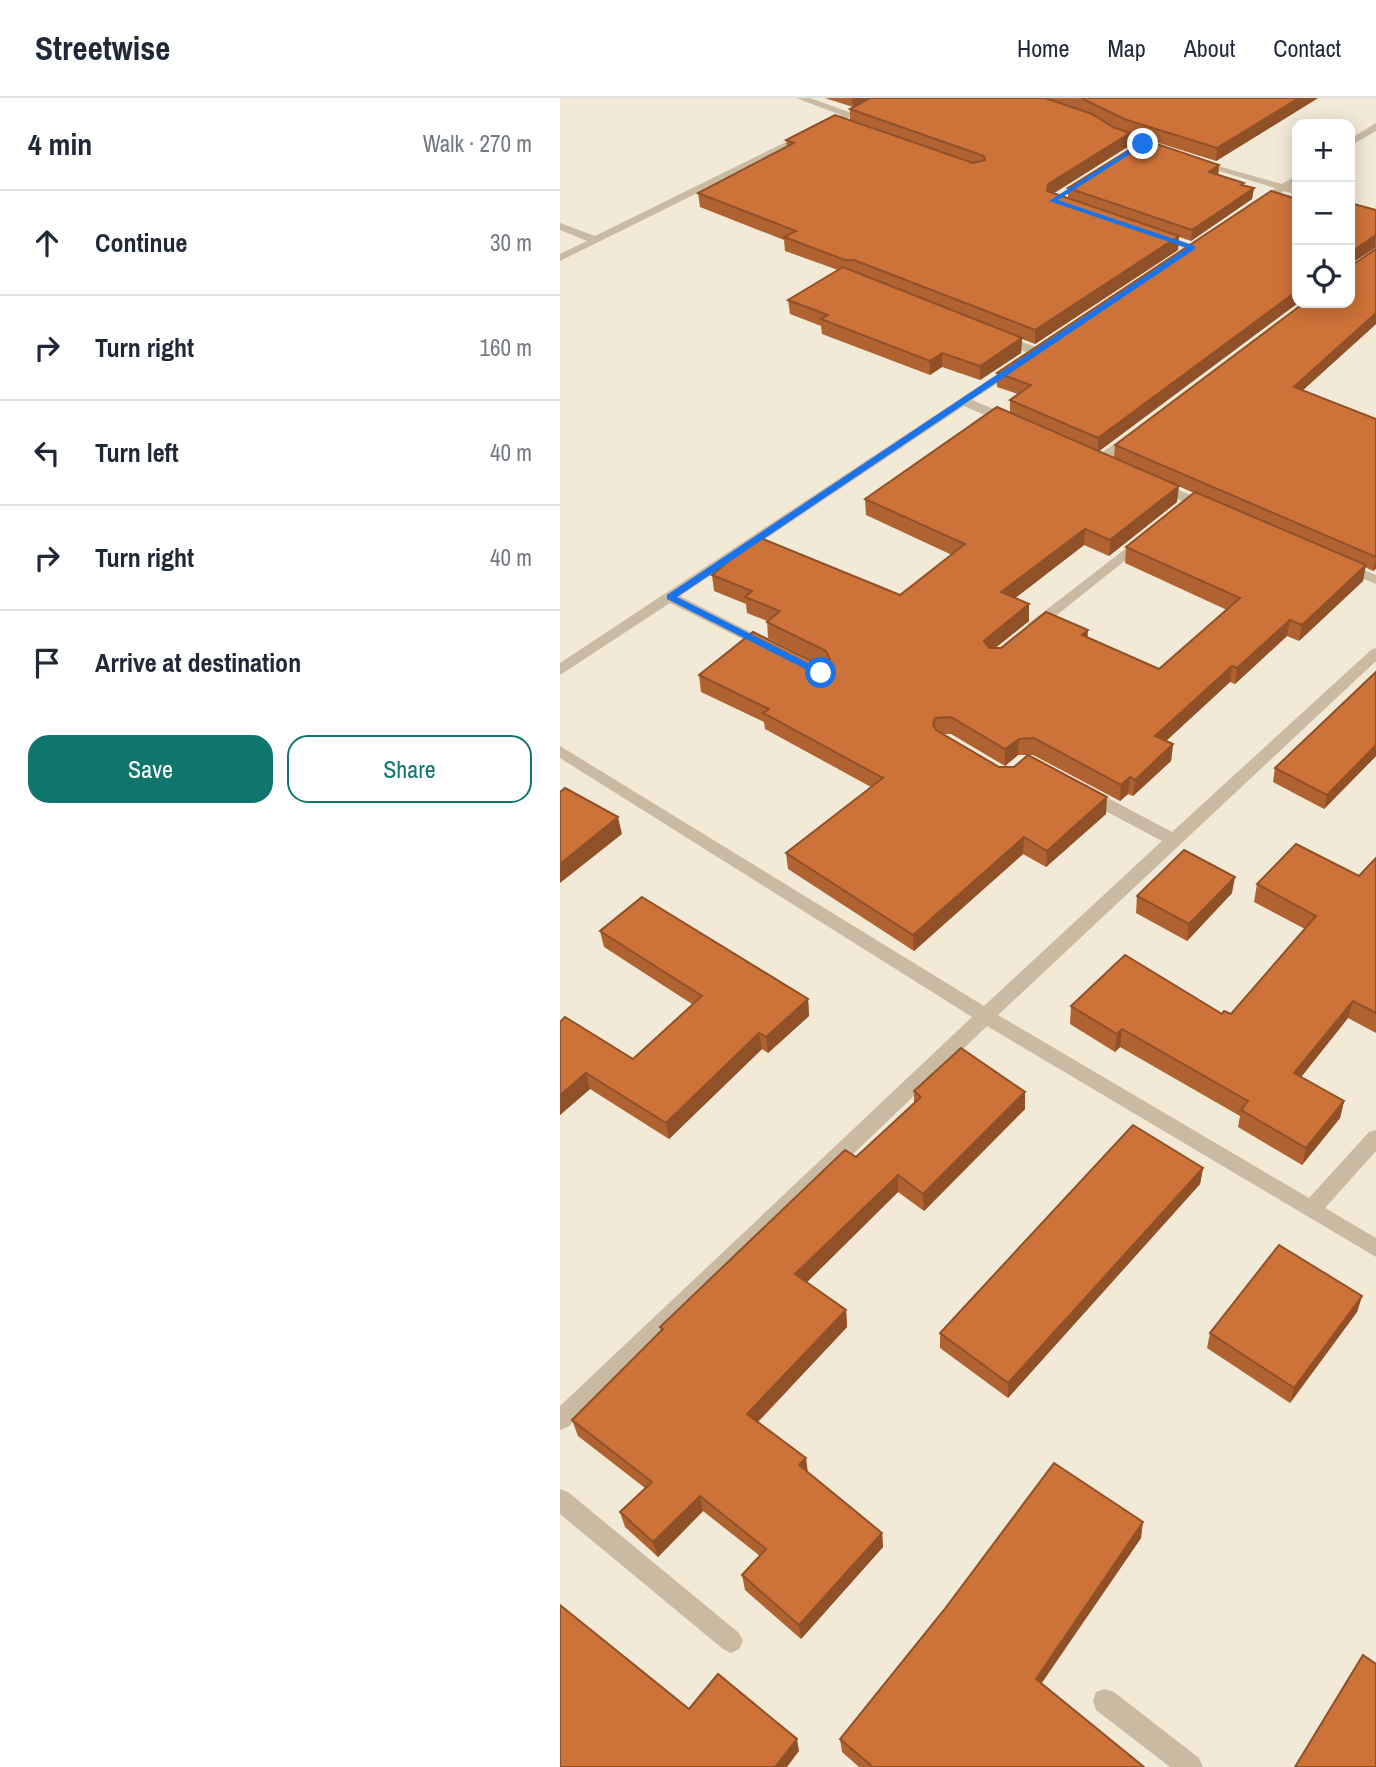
<!DOCTYPE html>
<html lang="en">
<head>
<meta charset="utf-8">
<style>
  body { margin:0; font-family:"Archivo Narrow",sans-serif; background:#f6f6f7; color:#1f2937 }
  .controls { position:absolute; right:21px; top:21px; display:grid; overflow:hidden; border-radius:14px; box-shadow:0 4px 18px #0003 }
  .controls button { width:63px; height:63px; display:grid; place-items:center; padding:0; border:0; border-bottom:2px solid #e0e1e3; background:#fff; color:#1f2937; font:35px sans-serif }
  .stop { position:absolute; width:21px; height:21px; margin:-16px; border:5px solid #1a73e8; border-radius:50%; background:#fff }
  .stop.end { background:#1a73e8; border-color:#fff; box-shadow:0 2px 7px #0008 }
  .list { margin:0; padding:0; list-style:none }
  h2 { display:flex; justify-content:space-between; align-items:center; height:91px; margin:0; padding:0 28px; font-size:30px }
  h2 small { font-size:23px; font-weight:400; color:#747a83 }
  .list li { display:grid; grid-template-columns:46px 1fr auto; gap:21px; align-items:center; box-sizing:border-box; height:105px; padding:0 28px; border-top:2px solid #e0e1e3 }
  .list b { display:block; font-size:26px; white-space:nowrap }
  .list em { font-size:23px; font-style:normal; color:#747a83 }
  .actions { display:flex; gap:14px; padding:21px 28px }
  .actions a { flex:1; padding:16px 0; border:2px solid #0f766e; border-radius:21px; text-align:center; font-size:24px; color:#0f766e }
  .actions .main { background:#0f766e; color:#fff }
  .icon { flex:none; width:38px; height:38px; fill:none; stroke:currentColor; stroke-width:2; stroke-linecap:round; stroke-linejoin:round }
  .map { position:relative; flex:none; width:816px; height:1669px; overflow:hidden }
  header { display:flex; align-items:center; gap:42px; box-sizing:border-box; height:98px; padding:0 35px; background:#fff; border-bottom:2px solid #e0e1e3 }
  header strong { font-size:33px }
  nav { display:flex; gap:38px; margin-inline-start:auto; font-size:24px }
  main { display:flex }
  aside { flex:1; background:#fff }
  .map>svg:first-child { display:block }
</style>
</head>
<body>
<header>
<strong>Streetwise</strong>
<nav><a>Home</a><a>Map</a><a>About</a><a>Contact</a></nav>
</header>
<main>
<aside>
<h2>4 min<small>Walk · 270 m</small></h2>
<ul class="list">
<li><svg class="icon" aria-label="ahead" viewBox="0 0 24 24"><path d="M12 20V5M6 11l6-6 6 6"/></svg><div><b>Continue</b></div><em>30 m</em></li>
<li><svg class="icon" aria-label="right" viewBox="0 0 24 24"><path d="M7 20v-9h11M14 6l5 5-5 5"/></svg><div><b>Turn right</b></div><em>160 m</em></li>
<li><svg class="icon" aria-label="left" viewBox="0 0 24 24"><path d="M17 20v-9H6M10 6l-5 5 5 5"/></svg><div><b>Turn left</b></div><em>40 m</em></li>
<li><svg class="icon" aria-label="right" viewBox="0 0 24 24"><path d="M7 20v-9h11M14 6l5 5-5 5"/></svg><div><b>Turn right</b></div><em>40 m</em></li>
<li><svg class="icon" aria-label="arrive" viewBox="0 0 24 24"><path d="M6 21V4h12l-3 4 3 4H6"/></svg><div><b>Arrive at destination</b></div></li>
</ul>
<div class="actions"><a class="main">Save</a><a>Share</a></div>
</aside>
<div class="map">
<svg width="816" height="1669" viewBox="0 0 816 1669">
  <rect width="100%" height="100%" fill="#f2e9d6"/>
  <g fill="none" stroke-linecap="round" stroke-linejoin="round">
    <g fill="#cabaa2" fill-rule="evenodd">
      <polygon points="236,0 250,0 289,14 316,0 329,0 0,163 0,156 27,143 0,132 0,125 35,138 281,17"/>
      <polygon points="816,25 816,33 790,48 790,41"/>
      <polygon points="544,30 552,30 605,52 600,55 544,34"/>
      <polygon points="633,61 722,86 737,77 737,85 731,89 736,92 731,95 724,93 700,110 692,110 692,106 715,90 633,65"/>
      <polygon points="598,135 637,148 639,150 633,153 594,140 594,136"/>
      <polygon points="439,235 481,251 483,254 473,257 435,242 435,236"/>
      <polygon points="457,263 461,264 461,270 412,302 455,320 455,326 445,326 404,308 120,498 212,545 212,551 202,551 110,505 0,577 0,565"/>
      <polygon points="574,333 580,337 579,340 545,365 535,365 535,359"/>
      <polygon points="598,383 654,407 656,410 654,413 644,413 593,390 593,384"/>
      <polygon points="582,438 587,439 587,445 478,532 468,532 468,526"/>
      <polygon points="784,464 816,477 816,486 779,471 779,465"/>
      <polygon points="816,550 816,563 438,917 749,1100 809,1034 816,1032 816,1053 765,1110 816,1140 816,1159 427,928 8,1329 0,1332 0,1308 412,919 0,660 0,648 424,908 602,743 521,700 519,696 521,692 533,692 612,734 811,552"/>
      <polygon points="0,1391 8,1394 179,1535 183,1543 179,1551 171,1555 163,1551 0,1416"/>
      <polygon points="545,1591 554,1594 639,1660 643,1669 610,1669 536,1612 533,1603 536,1594"/>
    </g>
  </g>
  <g fill="#b06231" fill-rule="evenodd">
    <polygon points="265,0 310,0 293,9"/>
    <polygon points="310,0 758,0 656,63 570,36 569,48 493,95 508,100 508,90 659,67 658,77 684,85 684,88 694,90 692,101 631,143 619,139 618,152 475,246 462,241 461,255 420,282 382,269 370,277 262,236 261,228 230,216 228,202 278,172 225,153 224,142 140,109 138,95 227,49 226,42 290,22 290,11"/>
    <path d="M790 105 816 112V150H815L792 165V167L816 151V226L743 292 816 321V471L813 473 805 469 803 483 739 543 727 538 675 586 670 584 606 643 613 646 611 663 573 698 568 696 560 703 473 657H468L546 716 486 769 463 756 354 853 228 771 226 755 311 689 205 631 204 624 141 594 139 577 256 564 208 540 207 523 187 515 186 506 154 493 152 477 340 497 392 457 306 417 305 401 450 315V302L458 296 437 289V275L738 205 539 353 554 360 555 347 790 205ZM618 388 634 395 566 449 565 465 667 512 599 571 528 540 435 550 469 523 455 500 524 447 549 458 617 404ZM384 636H391L445 668 458 657H468L454 669H439Z"/>
    <polygon points="816,574 816,658 764,711 713,684 715,670"/>
    <polygon points="816,760 816,935 788,920 741,979 784,1003 780,1020 742,1067 678,1029 680,1018 560,949 555,954 510,926 511,908 671,916 745,831 694,804 697,786 799,778"/>
    <polygon points="672,795 627,843 576,815 577,798"/>
    <polygon points="40,833 248,901 249,918 208,955 202,951 109,1041 30,991 0,1017 0,924 73,961 132,906 44,849"/>
    <polygon points="354,993 465,1011 364,1113 338,1094 247,1184 286,1212 287,1229 198,1324 248,1374 322,1435 323,1449 241,1541 185,1492 182,1477 200,1458 143,1413 98,1459 65,1429 60,1414 85,1390 18,1338 12,1322 101,1233 100,1229 296,1059 354,1006"/>
    <polygon points="643,1070 640,1086 448,1300 380,1250 380,1235"/>
    <polygon points="802,1198 797,1214 730,1305 647,1250 650,1235"/>
    <polygon points="581,1440 481,1585 584,1669 299,1669 282,1654 280,1641"/>
  </g>
  <g fill="#905028">
    <polygon points="292,0 310,0 293,9"/>
    <polygon points="739,0 758,0 656,63 657,50"/>
    <polygon points="570,35 569,48 488,99 488,86"/>
    <polygon points="659,67 658,78 649,74"/>
    <polygon points="694,90 692,101 631,143 632,132"/>
    <polygon points="816,129 815,150 790,166 791,154"/>
    <polygon points="619,138 618,152 475,246 475,232"/>
    <polygon points="737,193 738,205 538,354 538,340"/>
    <polygon points="816,215 816,226 732,302 734,289"/>
    <polygon points="462,240 461,255 420,282 420,268"/>
    <polygon points="382,255 382,269 370,277 370,263"/>
    <polygon points="619,388 617,404 549,458 550,442"/>
    <polygon points="525,431 524,447 441,511 441,494"/>
    <polygon points="816,459 816,469 813,473"/>
    <polygon points="806,467 803,483 739,543 742,527"/>
    <polygon points="469,506 469,523 424,559 424,543"/>
    <polygon points="730,522 727,538 675,586 677,570"/>
    <polygon points="528,532 527,548 522,537"/>
    <polygon points="672,568 670,584 594,654 595,638"/>
    <polygon points="459,641 458,657 445,668 445,651"/>
    <polygon points="613,646 611,663 573,698 575,682"/>
    <polygon points="816,647 816,658 764,711 767,697"/>
    <polygon points="570,679 568,696 560,703 561,687"/>
    <polygon points="547,699 546,716 486,769 487,753"/>
    <polygon points="58,719 62,736 0,785 0,766"/>
    <polygon points="464,739 463,756 354,853 353,837"/>
    <polygon points="675,779 672,795 627,843 629,826"/>
    <polygon points="248,901 249,918 208,955 206,939"/>
    <polygon points="793,903 788,920 730,993 734,975"/>
    <polygon points="562,931 560,949 555,954 557,936"/>
    <polygon points="199,935 202,951 109,1041 106,1025"/>
    <polygon points="26,975 30,991 0,1017 0,997"/>
    <polygon points="465,994 465,1011 364,1113 363,1096"/>
    <polygon points="784,1003 780,1020 742,1067 746,1050"/>
    <polygon points="643,1070 640,1086 448,1300 448,1285"/>
    <polygon points="338,1077 338,1094 238,1193 235,1176"/>
    <polygon points="802,1198 797,1214 730,1305 734,1290"/>
    <polygon points="286,1212 287,1229 190,1332 187,1316"/>
    <polygon points="246,1360 248,1375 239,1367"/>
    <polygon points="140,1398 143,1413 98,1459 93,1444"/>
    <polygon points="583,1424 581,1440 475,1595 476,1581"/>
    <polygon points="322,1435 323,1449 241,1541 239,1527"/>
    <polygon points="237,1641 239,1653 227,1669 215,1669"/>
  </g>
  <g fill="#cd7239" stroke="#905028" stroke-width="2">
    <polygon points="310,0 485,0 532,16 553,29 570,35 488,86 487,93 619,138 475,232 294,162 285,162 224,139 236,133 138,95 234,45 226,42 275,17 413,65 425,62 424,58 290,11"/>
    <polygon points="521,0 739,0 657,50 564,21"/>
    <polygon points="585,42 659,67 649,74 684,85 681,87 694,90 632,132 508,90"/>
    <polygon points="711,93 737,101 737,193 538,340 450,302 471,287 437,275"/>
    <polygon points="790,105 816,112 816,137 791,154 792,167 816,151 816,215 734,289 816,321 816,459 555,347 744,205 790,205"/>
    <polygon points="283,169 462,240 420,268 382,255 370,263 261,221 268,217 228,202"/>
    <polygon points="437,309 619,388 550,442 525,431 441,494 469,506 424,543 429,550 441,550 486,514 528,532 522,537 599,571 680,500 566,449 635,394 806,467 742,527 730,522 677,570 672,568 595,638 613,646 575,682 570,679 561,687 474,640 459,641 445,651 391,619 375,620 373,627 376,632 439,669 454,669 468,657 547,699 487,753 464,739 353,837 226,755 323,680 203,615 209,611 139,577 193,534 254,564 265,564 270,561 266,553 207,524 220,513 185,499 192,493 152,477 198,439 340,497 405,446 305,401"/>
    <polygon points="816,574 816,647 767,697 715,670"/>
    <polygon points="5,690 58,719 0,766 0,694"/>
    <polygon points="736,746 799,778 816,760 816,915 793,903 734,975 784,1003 746,1050 681,1012 688,1003 562,931 557,936 511,908 565,857 662,916 664,913 671,916 756,818 697,786"/>
    <polygon points="624,752 675,779 629,826 577,798"/>
    <polygon points="82,799 248,901 206,939 199,935 106,1025 26,975 0,997 0,924 5,919 73,961 142,898 40,833"/>
    <polygon points="401,950 465,994 363,1096 338,1077 235,1176 286,1212 187,1316 246,1360 239,1367 322,1435 239,1527 182,1477 206,1451 140,1398 93,1444 60,1414 92,1384 12,1322 103,1231 100,1229 285,1052 296,1059 361,999 354,993"/>
    <polygon points="573,1027 643,1070 448,1285 380,1235"/>
    <polygon points="719,1147 802,1198 734,1290 650,1235"/>
    <polygon points="494,1365 583,1424 476,1581 584,1669 313,1669 280,1641 384,1512"/>
    <polygon points="0,1507 129,1611 158,1576 237,1641 215,1669 0,1669"/>
    <polygon points="803,1557 816,1566 816,1669 735,1669"/>
  </g>
  <polygon fill="#1a73e8" points="580,45 586,46 498,102 635,148 635,151 117,499 264,573 264,577 257,577 107,501 107,497 627,150 489,103"/>
</svg>
<div class="controls">
<button>+</button>
<button>−</button>
<button><svg class="icon" aria-label="locate" viewBox="0 0 24 24"><circle cx="12" cy="12" r="6"/><path d="M12 2v4M12 18v4M2 12h4M18 12h4"/></svg></button>
</div>
<div class="stop" style="left:261px;top:575px"></div>
<div class="stop end" style="left:583px;top:46px"></div>
</div>
</main>
</body>
</html>
